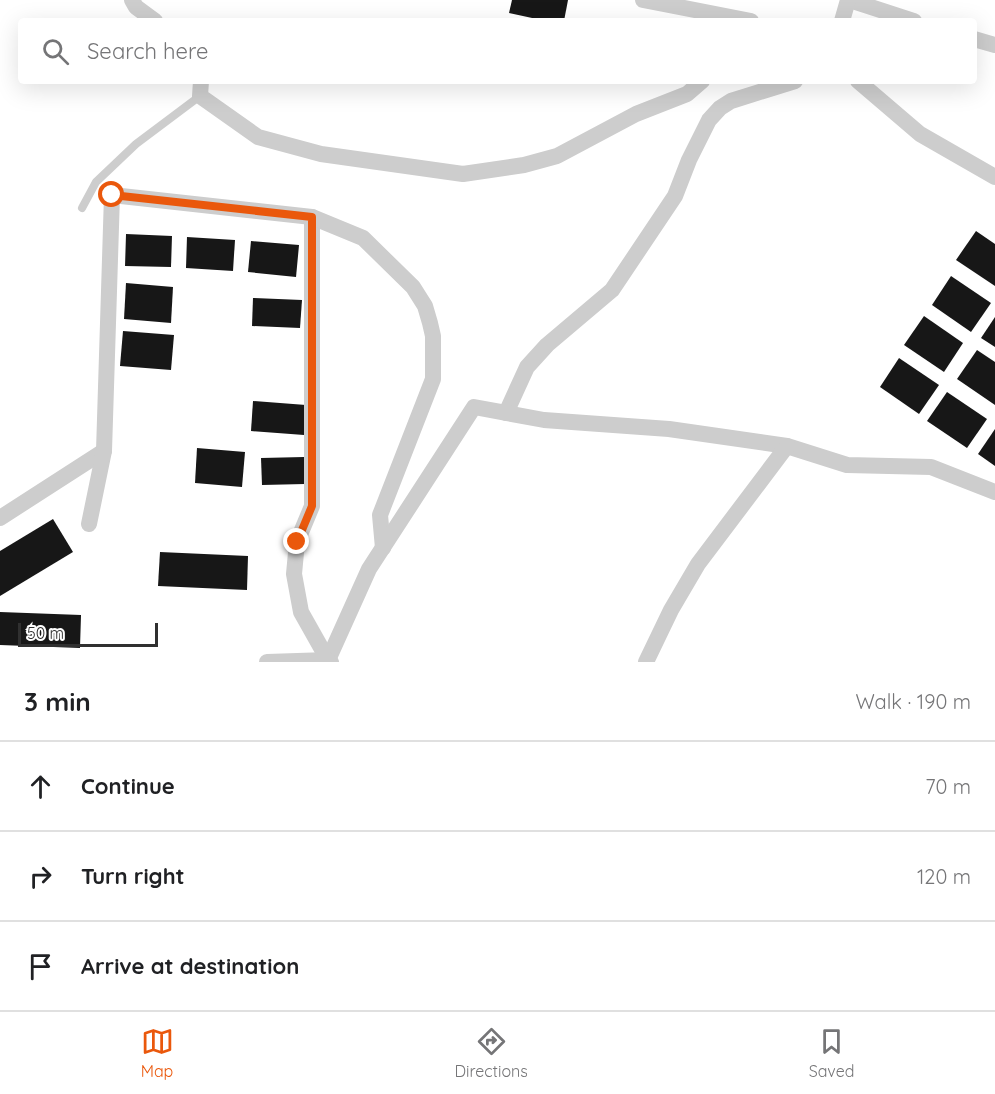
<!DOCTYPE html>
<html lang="en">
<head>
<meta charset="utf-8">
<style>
  body { margin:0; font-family:Quicksand,sans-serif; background:#f6f6f6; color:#202124 }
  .scale { position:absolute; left:18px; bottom:15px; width:140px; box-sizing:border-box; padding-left:6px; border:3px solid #303030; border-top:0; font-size:16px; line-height:21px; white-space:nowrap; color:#303030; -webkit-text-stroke:4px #fff; paint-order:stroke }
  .stop { position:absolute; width:18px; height:18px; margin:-14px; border:4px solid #ea580c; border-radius:50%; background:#fff }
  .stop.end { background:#ea580c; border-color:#fff; box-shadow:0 2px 6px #0008 }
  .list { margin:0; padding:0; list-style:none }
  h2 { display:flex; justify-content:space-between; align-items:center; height:78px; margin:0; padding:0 24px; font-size:26px }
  h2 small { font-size:20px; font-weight:400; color:#757577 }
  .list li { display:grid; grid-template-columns:39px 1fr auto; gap:18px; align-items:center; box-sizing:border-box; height:90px; padding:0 24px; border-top:2px solid #e0e0e0 }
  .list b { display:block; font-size:22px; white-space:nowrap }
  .list em { font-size:20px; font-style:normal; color:#757577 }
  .icon { flex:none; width:33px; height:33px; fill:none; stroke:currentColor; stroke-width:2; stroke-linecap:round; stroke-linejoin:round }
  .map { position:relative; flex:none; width:995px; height:662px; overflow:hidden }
  .search { position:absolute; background:#fff; box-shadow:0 6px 24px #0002; left:18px; right:18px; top:18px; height:66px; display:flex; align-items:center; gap:15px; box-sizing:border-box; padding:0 21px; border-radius:6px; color:#757577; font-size:22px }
  .sheet { height:348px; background:#fff }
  nav { display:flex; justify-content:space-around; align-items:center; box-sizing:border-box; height:84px; border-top:2px solid #e0e0e0; background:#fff; font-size:16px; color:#757577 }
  nav a { display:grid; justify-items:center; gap:3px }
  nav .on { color:#ea580c }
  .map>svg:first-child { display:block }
</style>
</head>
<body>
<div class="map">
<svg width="995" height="662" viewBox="0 0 995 662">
  <rect width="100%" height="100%" fill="#fff"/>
  <g fill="#171717">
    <polygon points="512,0 568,0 564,21 546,21 509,13"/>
    <polygon points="976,231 995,244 995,286 956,260"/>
    <polygon points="126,234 172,236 171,267 125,266"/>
    <polygon points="187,237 235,240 233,271 186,268"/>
    <polygon points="251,241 299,245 296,277 248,272"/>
    <polygon points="951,276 991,303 971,332 932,305"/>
    <polygon points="126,283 173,287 171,323 124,319"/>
    <polygon points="253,298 302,300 300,328 252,326"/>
    <polygon points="924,316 963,343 944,372 904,345"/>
    <polygon points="995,317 995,347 981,338"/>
    <polygon points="123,331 174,335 171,370 120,366"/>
    <polygon points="977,350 995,362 995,405 957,379"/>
    <polygon points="899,358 939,385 919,414 880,387"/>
    <polygon points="947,392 987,419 967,448 927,421"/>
    <polygon points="253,401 306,405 304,435 251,431"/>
    <polygon points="995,429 995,466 978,454"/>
    <polygon points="197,448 245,452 242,487 195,483"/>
    <polygon points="304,457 305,484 262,485 261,458"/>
    <polygon points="53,519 73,552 0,596 0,551"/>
    <polygon points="160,552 248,556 247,590 158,586"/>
    <polygon points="0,612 81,615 80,648 0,645"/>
  </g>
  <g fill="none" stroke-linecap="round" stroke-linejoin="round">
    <polyline stroke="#cdcdcd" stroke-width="8" points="82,208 96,182 136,144 200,96"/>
    <g stroke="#cdcdcd" stroke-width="16">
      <polyline points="132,0 136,7 155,21"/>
      <polyline points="643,0 751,21"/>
      <polyline points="849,0 914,21"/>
      <polyline points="842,21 848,0"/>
      <polyline points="974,39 995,45"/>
      <polyline points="201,81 200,96 258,137 321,154 463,174 524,165 557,156 636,114 687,94 702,81"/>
      <polyline points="858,81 920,134 995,177"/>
      <polyline points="312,217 312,506 297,542 294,574 301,612 328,660 331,662"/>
      <polyline points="506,413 527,367 547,345 612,290 675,196 689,160 709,120 720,108 731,101 795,81"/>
      <polyline points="0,518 104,451"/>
      <polyline points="89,524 104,451 112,195 312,217 363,238 413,287 425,306 430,323 433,336 433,379 380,515 383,548"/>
      <polyline points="328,660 369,569 474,407 544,420 669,429 787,446 847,465 931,467 995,492"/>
      <polyline points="267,662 328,660"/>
      <polyline points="646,662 671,610 698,564 787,446"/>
    </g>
  </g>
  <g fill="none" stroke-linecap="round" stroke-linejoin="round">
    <polyline stroke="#ea580c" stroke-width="8" points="112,195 312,217 312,506 297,542"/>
  </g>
</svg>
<div class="scale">50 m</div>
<div class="stop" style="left:112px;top:195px"></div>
<div class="stop end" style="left:297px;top:542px"></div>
<div class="search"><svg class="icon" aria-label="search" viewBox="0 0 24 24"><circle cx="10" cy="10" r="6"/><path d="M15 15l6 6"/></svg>Search here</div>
</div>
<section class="sheet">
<h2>3 min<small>Walk · 190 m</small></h2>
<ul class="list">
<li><svg class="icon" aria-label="ahead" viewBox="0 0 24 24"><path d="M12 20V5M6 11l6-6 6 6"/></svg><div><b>Continue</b></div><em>70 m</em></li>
<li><svg class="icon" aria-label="right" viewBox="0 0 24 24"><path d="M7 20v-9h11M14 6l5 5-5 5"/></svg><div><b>Turn right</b></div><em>120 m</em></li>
<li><svg class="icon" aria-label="arrive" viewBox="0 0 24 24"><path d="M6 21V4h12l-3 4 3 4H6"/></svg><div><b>Arrive at destination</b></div></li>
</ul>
</section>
<nav>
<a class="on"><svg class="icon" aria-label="map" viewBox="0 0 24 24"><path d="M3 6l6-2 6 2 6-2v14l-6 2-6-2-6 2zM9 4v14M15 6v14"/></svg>Map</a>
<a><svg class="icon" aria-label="directions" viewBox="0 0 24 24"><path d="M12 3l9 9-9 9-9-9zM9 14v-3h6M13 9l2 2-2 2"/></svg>Directions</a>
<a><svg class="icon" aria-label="saved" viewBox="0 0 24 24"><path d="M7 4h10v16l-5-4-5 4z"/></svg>Saved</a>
</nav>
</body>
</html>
